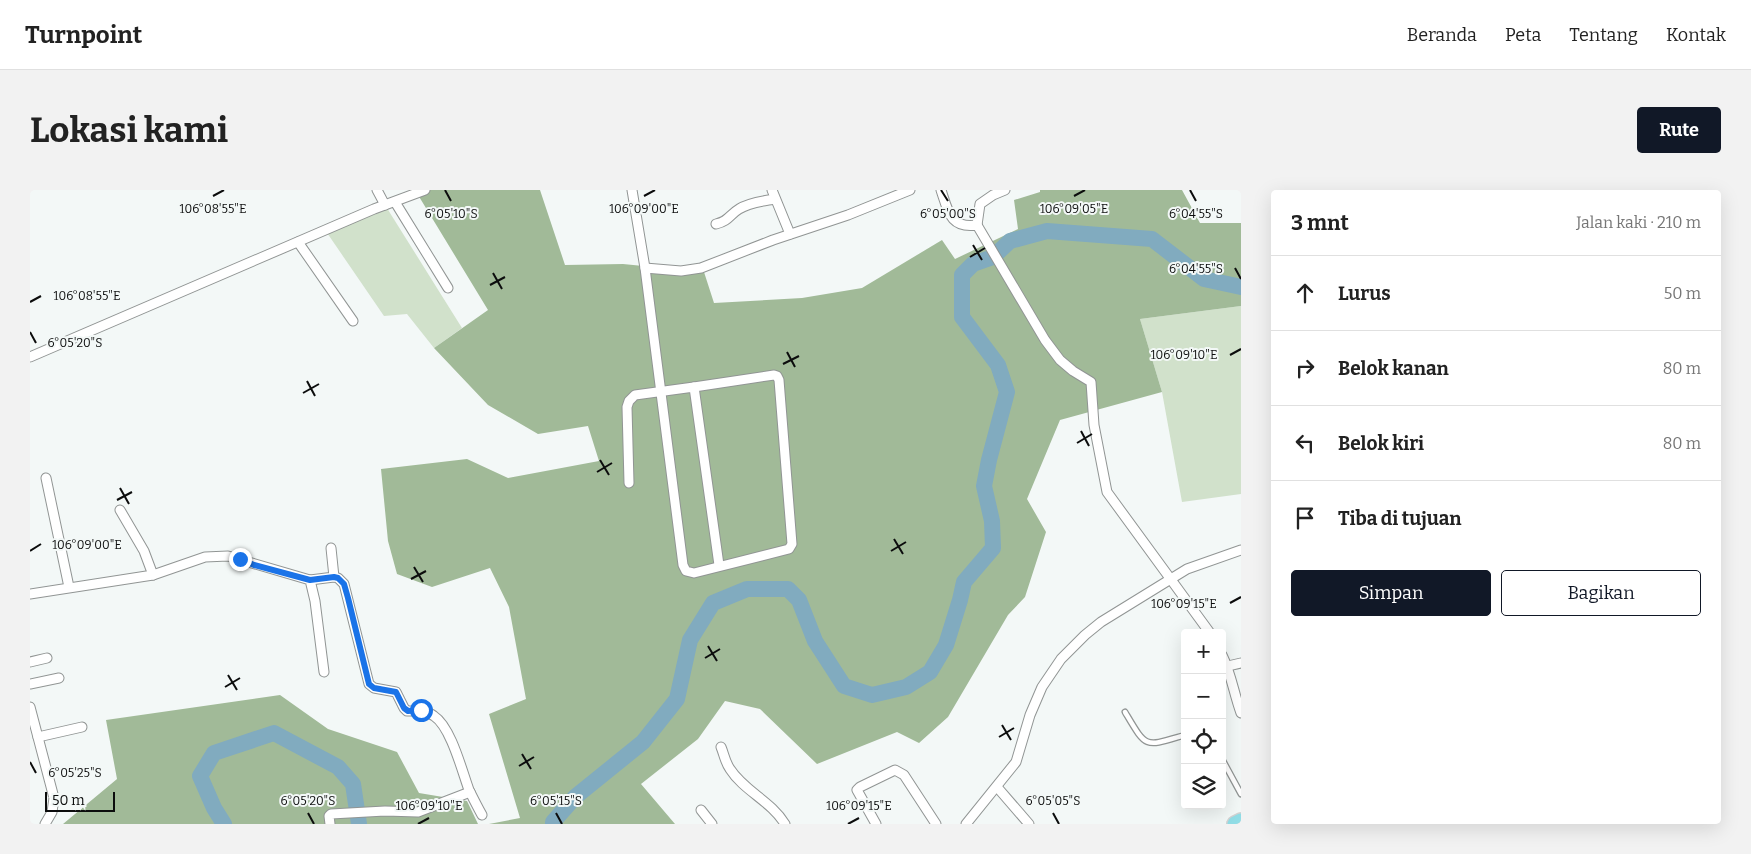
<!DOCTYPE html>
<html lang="id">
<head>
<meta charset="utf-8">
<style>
  body { margin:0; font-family:Bitter,serif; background:#f2f2f2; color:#222 }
  .controls { position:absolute; right:15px; bottom:15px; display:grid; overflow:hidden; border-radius:5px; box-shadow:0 5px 20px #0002 }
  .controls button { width:45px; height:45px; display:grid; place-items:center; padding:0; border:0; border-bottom:1px solid #e0e0e0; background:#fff; color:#222; font:25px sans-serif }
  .scale { position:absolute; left:15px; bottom:12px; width:70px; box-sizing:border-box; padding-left:5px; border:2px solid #0c0d0d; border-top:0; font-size:14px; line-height:18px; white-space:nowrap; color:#0c0d0d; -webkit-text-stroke:4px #f3f8f7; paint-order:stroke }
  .stop { position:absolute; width:15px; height:15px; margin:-11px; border:4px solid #1a73e8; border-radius:50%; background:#fff }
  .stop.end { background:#1a73e8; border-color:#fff; box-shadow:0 1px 5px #0008 }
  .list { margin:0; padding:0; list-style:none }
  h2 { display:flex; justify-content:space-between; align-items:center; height:65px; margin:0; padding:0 20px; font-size:21px }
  h2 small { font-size:16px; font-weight:400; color:#767676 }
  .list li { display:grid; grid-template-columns:32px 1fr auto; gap:15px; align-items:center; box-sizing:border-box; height:75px; padding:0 20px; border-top:1px solid #e0e0e0 }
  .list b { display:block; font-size:19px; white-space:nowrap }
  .list em { font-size:16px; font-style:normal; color:#767676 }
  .actions { display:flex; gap:10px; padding:15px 20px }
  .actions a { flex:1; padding:11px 0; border:1px solid #111827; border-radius:5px; text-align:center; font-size:18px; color:#111827 }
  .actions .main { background:#111827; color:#fff }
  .icon { flex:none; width:28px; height:28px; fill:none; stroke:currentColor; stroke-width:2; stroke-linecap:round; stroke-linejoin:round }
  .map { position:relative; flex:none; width:1211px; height:634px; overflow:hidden; border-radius:5px }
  header { display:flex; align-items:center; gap:30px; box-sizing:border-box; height:70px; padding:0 25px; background:#fff; border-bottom:1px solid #e0e0e0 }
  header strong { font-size:24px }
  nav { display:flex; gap:28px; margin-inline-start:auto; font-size:18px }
  .intro { display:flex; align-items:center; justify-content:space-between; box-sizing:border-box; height:120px; padding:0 30px }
  h1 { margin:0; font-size:35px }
  .button { padding:12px 22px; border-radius:5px; background:#111827; color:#fff; font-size:18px; font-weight:700 }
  main { display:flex; gap:30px; padding:0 30px }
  aside { flex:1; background:#fff; border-radius:5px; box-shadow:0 5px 20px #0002 }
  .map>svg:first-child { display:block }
</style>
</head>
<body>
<header>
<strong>Turnpoint</strong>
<nav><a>Beranda</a><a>Peta</a><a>Tentang</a><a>Kontak</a></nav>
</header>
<div class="intro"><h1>Lokasi kami</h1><a class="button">Rute</a></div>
<main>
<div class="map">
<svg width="1211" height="634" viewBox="0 0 1211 634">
  <rect width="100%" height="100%" fill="#f3f8f7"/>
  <g fill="#d1e1cb">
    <polygon points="355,15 432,138 404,158 377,124 354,126 293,37"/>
    <polygon points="1211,116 1211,304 1152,312 1132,202 1110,129"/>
  </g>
  <g fill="#a1ba98">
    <polygon points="385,0 510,0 535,75 593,74 674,82 684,113 772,108 832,98 912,50 925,69 988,39 984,10 1010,2 1010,0 1152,0 1170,33 1211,33 1211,116 1110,129 1132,202 1030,230 997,309 1016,342 995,407 978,425 918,527 889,553 867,542 787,574 730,519 695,511 668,549 611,594 645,634 459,634 490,628 459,524 496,509 479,417 460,378 402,397 367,384 358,351 351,279 437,269 478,288 569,271 558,236 508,244 458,215 404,158 458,120"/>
    <polygon points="250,505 298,539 367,562 389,603 437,611 448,634 33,634 87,589 76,530"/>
  </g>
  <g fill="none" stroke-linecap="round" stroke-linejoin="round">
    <g stroke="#81abbf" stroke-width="16">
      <polyline points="194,634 184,618 170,586 184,563 244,543 308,577 323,594 329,634"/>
      <polyline points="523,634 523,632 545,607 613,552 647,509 660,450 683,413 717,399 758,399 769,410 785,451 814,496 842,505 876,497 900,482 916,455 930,410 934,392 963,358 962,331 954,296 959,270 977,202 968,175 932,127 932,85 943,74 963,67 980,51 1017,41 1122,49 1174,89 1211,97"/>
    </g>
    <defs>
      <g id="lane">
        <path d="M1095 522C1117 559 1114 557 1155 545"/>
        <polyline points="1192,569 1211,604"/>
      </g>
      <g id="street">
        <polyline points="347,0 355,15"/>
        <polyline points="602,0 615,78 653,375 656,381 664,383 759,359 762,354 749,190 747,186 744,185 664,197"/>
        <polyline points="742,0 760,44"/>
        <path d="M911 0C918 21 920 39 947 35L1015 150 1030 170 1043 181 1061 192 1064 235 1077 302 1180 443"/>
        <polyline points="365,12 418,98"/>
        <path d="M686 34C699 31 699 25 709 19 720 12 734 11 745 9"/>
        <polyline points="947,35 950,14 963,5 975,0"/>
        <polyline points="268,52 323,131"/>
        <polyline points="615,78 651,81 671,78 743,50 818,25 880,0"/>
        <polyline points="0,167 344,19 395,0"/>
        <polyline points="16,288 39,397"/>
        <polyline points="599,293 597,217 599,211 605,205 664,197 689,375"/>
        <polyline points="90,320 114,361 123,385"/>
        <path d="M304 387 308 388 314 394 339 494 344 498 366 502 374 518 377 521C387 521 396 520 404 526 421 537 432 581 439 600 443 608 447 616 452 625"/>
        <polyline points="280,390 304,387 301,358"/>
        <polyline points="0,404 123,385 175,367 198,366 280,390 285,411 294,482"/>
        <path d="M1192 465C1201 483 1204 504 1211 523"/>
        <polyline points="0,472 17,468"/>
        <polyline points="1198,476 1211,473"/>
        <polyline points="0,494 29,488"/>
        <polyline points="0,517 24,608 22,622 15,634"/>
        <polyline points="8,547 52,537"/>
        <path d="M691 557C694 564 695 572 700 579 714 601 741 611 755 634"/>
        <polyline points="967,597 999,634"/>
        <polyline points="671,620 682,634"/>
        <polyline points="300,634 299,626 301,624 355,621 388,622 440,602"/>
        <polyline points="846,634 827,600 830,597 865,580 874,585 906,634"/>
        <polyline points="936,634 986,572 1000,525 1012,497 1031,469 1055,445 1071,432 1157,379 1211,360"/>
      </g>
      <polyline id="primary" points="1205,634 1211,631"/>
    </defs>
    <use href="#lane" stroke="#919594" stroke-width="7"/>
    <use href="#street" stroke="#919594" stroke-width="11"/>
    <use href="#primary" stroke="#d3d3d3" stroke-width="18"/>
    <use href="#lane" stroke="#fff" stroke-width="4.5"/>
    <use href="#street" stroke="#fff" stroke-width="9"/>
    <use href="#primary" stroke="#91dde6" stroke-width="15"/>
  </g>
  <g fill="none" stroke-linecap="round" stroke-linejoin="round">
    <polyline stroke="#1a73e8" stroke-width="6" points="210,369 224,375 280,390 304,387 308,388 314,394 318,408 339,494 344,498 366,502 374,518 378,521 391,520"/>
  </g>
  <path fill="none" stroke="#0c0d0d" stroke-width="2" d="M415 0 421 11M911 0 918 11M1160 0 1166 11M183 6 194 0M614 6 625 0M1044 6 1055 0M943 55 952 70M940 67 955 58M1205 78 1211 89M463 83 472 99M460 95 475 87M0 112 11 106M0 142 6 153M757 162 765 177M1200 165 1211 159M753 174 769 166M277 191 285 206M273 203 289 194M1051 241 1059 256M1047 253 1062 244M570 270 579 285M567 282 582 273M90 298 99 314M87 310 102 302M864 349 873 364M0 361 11 354M861 361 876 352M384 377 393 392M381 389 396 381M1200 413 1211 407M678 456 687 471M675 468 690 459M198 485 207 500M195 497 210 488M972 535 981 550M969 547 984 538M492 564 501 579M0 572 6 583M489 576 504 567M278 623 284 634M526 623 532 634M1023 623 1029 634M388 634 399 628M818 634 829 628"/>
  <g font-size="12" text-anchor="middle" fill="#0c0d0d" stroke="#f3f8f7" stroke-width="4" stroke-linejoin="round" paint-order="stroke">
    <text x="183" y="23">106°08'55"E</text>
    <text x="614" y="23">106°09'00"E</text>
    <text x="1044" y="23">106°09'05"E</text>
    <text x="421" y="28">6°05'10"S</text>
    <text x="918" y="28">6°05'00"S</text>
    <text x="1166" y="28">6°04'55"S</text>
    <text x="1166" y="83">6°04'55"S</text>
    <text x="57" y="110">106°08'55"E</text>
    <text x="45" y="157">6°05'20"S</text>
    <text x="1154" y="169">106°09'10"E</text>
    <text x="57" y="359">106°09'00"E</text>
    <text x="1154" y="418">106°09'15"E</text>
    <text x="45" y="587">6°05'25"S</text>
    <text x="278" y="615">6°05'20"S</text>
    <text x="526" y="615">6°05'15"S</text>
    <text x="1023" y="615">6°05'05"S</text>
    <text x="399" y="620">106°09'10"E</text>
    <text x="829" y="620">106°09'15"E</text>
  </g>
</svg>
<div class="controls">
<button>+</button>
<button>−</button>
<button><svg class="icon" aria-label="locate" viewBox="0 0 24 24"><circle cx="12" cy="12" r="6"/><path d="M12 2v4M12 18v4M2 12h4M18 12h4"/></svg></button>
<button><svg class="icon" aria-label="layers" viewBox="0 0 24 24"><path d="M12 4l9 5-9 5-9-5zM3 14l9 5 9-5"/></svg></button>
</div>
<div class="scale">50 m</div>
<div class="stop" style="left:391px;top:520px"></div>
<div class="stop end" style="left:210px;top:369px"></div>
</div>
<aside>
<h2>3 mnt<small>Jalan kaki · 210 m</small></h2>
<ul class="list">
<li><svg class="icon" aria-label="ahead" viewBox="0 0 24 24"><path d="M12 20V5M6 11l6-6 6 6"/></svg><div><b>Lurus</b></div><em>50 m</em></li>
<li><svg class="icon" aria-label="right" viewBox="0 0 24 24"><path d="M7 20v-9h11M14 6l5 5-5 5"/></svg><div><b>Belok kanan</b></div><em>80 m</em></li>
<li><svg class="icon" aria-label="left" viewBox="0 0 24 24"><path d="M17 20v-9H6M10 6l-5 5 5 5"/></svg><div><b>Belok kiri</b></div><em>80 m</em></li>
<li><svg class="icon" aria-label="arrive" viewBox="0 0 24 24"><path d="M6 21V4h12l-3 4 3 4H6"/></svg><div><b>Tiba di tujuan</b></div></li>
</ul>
<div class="actions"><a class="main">Simpan</a><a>Bagikan</a></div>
</aside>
</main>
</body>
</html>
